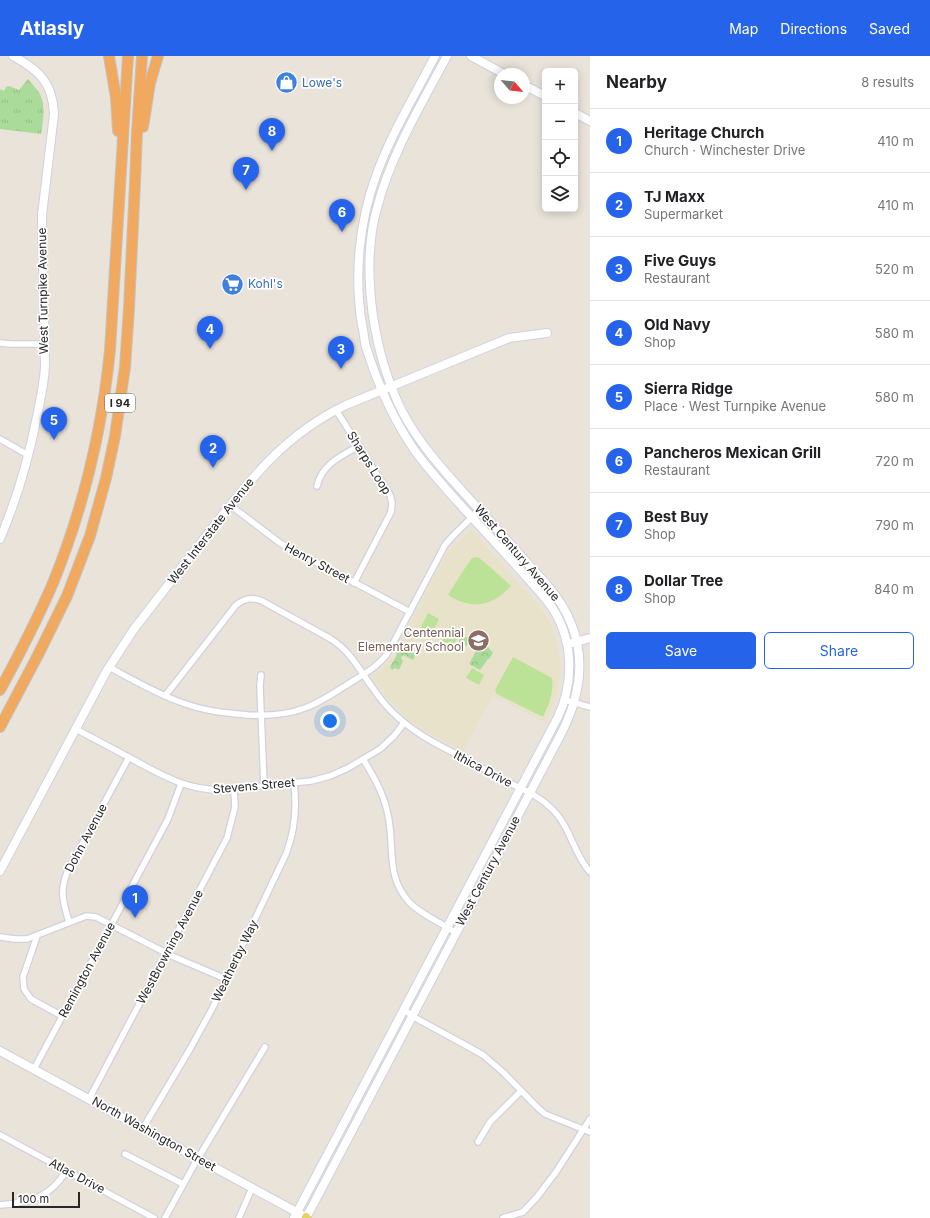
<!DOCTYPE html>
<html lang="en">
<head>
<meta charset="utf-8">
<style>
  body { margin:0; font-family:Inter,sans-serif; background:#f6f6f6; color:#202124 }
  .controls { position:absolute; right:12px; top:12px; display:grid; overflow:hidden; border-radius:6px; box-shadow:0 2px 10px #0003 }
  .controls button { width:36px; height:36px; display:grid; place-items:center; padding:0; border:0; border-bottom:1px solid #e0e0e0; background:#fff; color:#202124; font:20px sans-serif }
  .compass { position:absolute; left:494px; top:12px; width:36px; height:36px; border-radius:50%; background:#fff; box-shadow:0 2px 10px #0003; rotate:118deg }
  .scale { position:absolute; left:12px; bottom:10px; width:68px; box-sizing:border-box; padding-left:4px; border:2px solid #272727; border-top:0; font-size:11px; line-height:14px; white-space:nowrap; color:#272727; -webkit-text-stroke:3px #fff; paint-order:stroke }
  .you { position:absolute; left:330px; top:665px; width:14px; height:14px; margin:-10px; border:3px solid #fff; border-radius:50%; background:#1a73e8; box-shadow:0 0 0 6px #1a73e833 }
  .badge { display:grid; place-items:center; width:26px; height:26px; border-radius:50%; background:#2563eb; color:#fff; font-size:13px; font-weight:700 }
  .pin { position:absolute; translate:-50% -33px; filter:drop-shadow(0 1px 2px #0008) }
  .pin::after { content:''; position:absolute; top:21px; width:14px; height:12px; background:inherit; clip-path:polygon(0 0,100% 0,50% 100%) }
  .list { margin:0; padding:0; list-style:none }
  h2 { display:flex; justify-content:space-between; align-items:center; height:52px; margin:0; padding:0 16px; font-size:17px }
  h2 small { font-size:13px; font-weight:400; color:#757577 }
  .list li { display:grid; grid-template-columns:26px 1fr auto; gap:12px; align-items:center; box-sizing:border-box; height:64px; padding:0 16px; border-top:1px solid #e0e0e0 }
  .list b { display:block; font-size:15px; white-space:nowrap }
  .list p { margin:0; font-size:13px; white-space:nowrap; color:#757577 }
  .list em { font-size:13px; font-style:normal; color:#757577 }
  .actions { display:flex; gap:8px; padding:12px 16px }
  .actions a { flex:1; padding:9px 0; border:1px solid #2563eb; border-radius:6px; text-align:center; font-size:14px; color:#2563eb }
  .actions .main { background:#2563eb; color:#fff }
  .icon { flex:none; width:22px; height:22px; fill:none; stroke:currentColor; stroke-width:2; stroke-linecap:round; stroke-linejoin:round }
  .map { position:relative; flex:none; width:590px; height:1162px; overflow:hidden }
  header { display:flex; align-items:center; gap:24px; box-sizing:border-box; height:56px; padding:0 20px; background:#2563eb; color:#fff }
  header strong { font-size:19px }
  nav { display:flex; gap:22px; margin-inline-start:auto; font-size:14px }
  main { display:flex }
  aside { flex:1; background:#fff }
  .map>svg:first-child { display:block }
</style>
</head>
<body>
<header>
<strong>Atlasly</strong>
<nav><a>Map</a><a>Directions</a><a>Saved</a></nav>
</header>
<main>
<div class="map">
<svg width="590" height="1162" viewBox="0 0 590 1162">
  <defs>
    <pattern id="grass-tufts" width="24" height="20" patternUnits="userSpaceOnUse"><rect width="24" height="20" fill="#abdb9a"/><path d="M3 7l-1-3M5 7V3M7 7l1-3M15 17l-1-3M17 17v-4M19 17l1-3" fill="none" stroke="#93bc85"/></pattern>
    <pattern id="park-crowns" width="20" height="18" patternUnits="userSpaceOnUse"><rect width="20" height="18" fill="#abdb9a"/><path d="M2 6a3 3 0 1 1 6 0M12 15a3 3 0 1 1 6 0" fill="none" stroke="#93bc85"/></pattern>
  </defs>
  <rect width="100%" height="100%" fill="#e9e3da"/>
  <polygon fill="#e9e2ca" points="471,473 543,555 553,574 559,593 561,619 556,641 545,667 493,639 463,695 423,674 408,663 385,639 372,620 383,612 391,603 396,594 447,497"/>
  <path fill="url(#grass-tufts)" d="M28 23C32 28 37 33 40 38 46 50 43 65 41 78L0 73V33L4 35 6 31 9 30 19 34Z"/>
  <g fill="url(#park-crowns)">
    <polygon points="467,581 471,585 476,584 482,590 488,591 493,597 489,603 488,603 480,614 469,608 476,595 468,589 464,590 464,595 459,593 459,585 461,582"/>
    <polygon points="400,590 407,592 409,594 416,598 413,604 403,599 401,602 403,605 399,614 395,612 392,614 390,611 397,599 396,597"/>
  </g>
  <g fill="#bbe296">
    <path d="M478 501 489 510 511 530C492 551 471 554 448 539L463 515 472 502Z"/>
    <polygon points="428,557 439,563 431,579 420,573"/>
    <polygon points="450,570 461,575 453,591 442,585"/>
    <path d="M513 601 552 622C554 636 549 648 543 661L497 638 495 634Z"/>
    <polygon points="472,612 484,619 479,629 466,622"/>
  </g>
  <g fill="none" stroke-linecap="round" stroke-linejoin="round">
    <defs>
      <g id="street">
        <polyline points="0,287 11,288 44,288"/>
        <polyline points="336,354 390,439 392,447 391,456 354,527"/>
        <polyline points="0,383 28,399"/>
        <path d="M317 430C322 408 341 400 359 390"/>
        <polyline points="230,449 280,487 410,556"/>
        <path d="M109 611C133 624 157 638 183 647 204 655 226 657 248 659 267 660 287 659 305 652 319 647 332 638 345 630 360 620 379 611 389 595L445 489C455 476 469 466 479 453"/>
        <polyline points="261,619 260,630 264,730"/>
        <path d="M165 640 236 549C245 542 252 541 262 545L331 583C350 595 359 613 372 631 380 643 389 654 400 663 417 678 436 688 456 698 474 708 492 717 510 727 524 734 539 740 551 752 570 769 573 797 590 816"/>
        <polyline points="565,644 590,651"/>
        <path d="M76 673C94 683 112 692 130 702 162 719 187 735 225 734L311 725 330 720 348 712 380 693 394 680 404 667"/>
        <path d="M363 703C374 721 384 738 388 759 395 790 385 821 410 847 423 860 441 866 456 877"/>
        <path d="M69 866C63 846 59 835 68 814L129 701"/>
        <polyline points="37,880 23,921 24,933 31,943 62,960"/>
        <polyline points="0,881 15,883 27,883 81,862 86,860 96,861 172,900 226,923"/>
        <polyline points="404,953 412,960 467,990 483,999 504,1017 536,1050 545,1058 590,1076"/>
        <polyline points="34,1013 168,763 181,728"/>
        <polyline points="89,1043 227,782 235,751 234,734"/>
        <path d="M143 1072 190 993 212 953 286 798C295 775 297 752 294 727"/>
        <polyline points="0,1079 154,1162"/>
        <polyline points="478,1086 490,1066 521,1035"/>
        <polyline points="125,1098 183,1128"/>
        <path d="M0 1149C29 1147 50 1142 66 1115"/>
        <polyline points="165,1162 194,1109 265,991"/>
        <polyline points="239,1162 252,1132"/>
        <polyline points="503,1162 523,1156 537,1141 556,1116 590,1063"/>
      </g>
      <g id="secondary">
        <polyline points="471,0 504,18"/>
        <polyline points="524,29 545,40"/>
        <polyline points="575,57 590,65"/>
        <path d="M0 483C16 445 28 405 36 365 40 346 44 329 45 310L42 159 54 58C53 27 39 14 13 0"/>
        <polyline points="572,587 590,582"/>
        <path d="M0 815 106 616 134 573C158 542 182 511 206 480 248 426 283 379 346 349L509 282 547 277"/>
        <polyline points="0,995 302,1159"/>
        <path d="M294 1162 558 661C576 622 573 574 544 541 519 512 493 484 467 456 448 435 429 415 413 392 392 361 377 326 366 291 364 284 364 276 362 269 354 220 359 167 376 120 391 78 415 39 435 0"/>
        <path d="M306 1162 562 676C588 624 586 575 548 530 523 502 498 474 473 447 447 418 420 390 402 355 387 325 378 293 373 260 368 224 367 187 377 152 391 98 421 49 447 0"/>
      </g>
      <polyline id="primary" points="306,1161 307,1162"/>
      <g id="highway">
        <polyline points="109,0 116,42 118,75"/>
        <polyline points="143,71 150,27 158,0"/>
        <path d="M0 634C19 599 37 564 53 527 83 453 102 374 110 294L128 0"/>
        <polyline points="0,671 38,599 67,540 90,480 106,422 115,380 125,311 129,252 135,127 137,76 142,0"/>
      </g>
    </defs>
    <use href="#street" stroke="#cfd1df" stroke-width="8"/>
    <use href="#secondary" stroke="#cfd1df" stroke-width="10"/>
    <use href="#primary" stroke="#c3c3c3" stroke-width="10"/>
    <use href="#highway" stroke="#c3c3c3" stroke-width="12"/>
    <use href="#street" stroke="#fff" stroke-width="5.5"/>
    <use href="#secondary" stroke="#fff" stroke-width="8"/>
    <use href="#primary" stroke="#e3d164" stroke-width="8"/>
    <use href="#highway" stroke="#f0a95e" stroke-width="10"/>
  </g>
  <defs>
    <symbol id="shop-disc" viewBox="-11 -11 22 22"><circle r="9.5" fill="#3f7fe0" stroke="#fff"/><path d="M-5-2.5h2.3a2.7 3.5 0 0 1 5.4 0H5L5.5 6h-11ZM-1.5-2.5h3a1.5 2.3 0 0 0-3 0Z" fill="#fff"/></symbol>
    <symbol id="supermarket-disc" viewBox="-11 -11 22 22"><circle r="9.5" fill="#3f7fe0" stroke="#fff"/><path d="M-6-5.5h2.5l.6 2H6L4.5 2H-2.5L-4.4-4H-6ZM-1.5 3.2a1.3 1.3 0 1 0 .1 0ZM3 3.2a1.3 1.3 0 1 0 .1 0Z" fill="#fff"/></symbol>
    <symbol id="school-disc" viewBox="-11 -11 22 22"><circle r="9.5" fill="#8d6e63" stroke="#fff"/><path d="M0-5L7-2L0 1L-7-2ZM-4 1L0 2.5L4 1V4Q0 6-4 4Z" fill="#fff"/></symbol>
  </defs>
  <g fill-rule="evenodd">
    <use href="#shop-disc" x="274" y="14" width="25" height="25"/>
    <use href="#supermarket-disc" x="220" y="216" width="25" height="25"/>
    <use href="#school-disc" x="466" y="572" width="25" height="25"/>
  </g>
  <g text-anchor="middle" stroke-width="3.5" stroke-linejoin="round" paint-order="stroke">
    <rect fill="#fff" stroke="#686868" stroke-width="1" x="105" y="338" width="30" height="18" rx="3"/>
    <g font-size="11" font-weight="bold" fill="#272727">
      <text x="120" y="351">I 94</text>
    </g>
    <g font-size="12" fill="#366cbe" stroke="#fff" text-anchor="start">
      <text x="302" y="31">Lowe's</text>
      <text x="248" y="232">Kohl's</text>
    </g>
    <g font-size="12" fill="#272727" stroke="#fff">
      <text transform="translate(43 235) rotate(-91)" y="4">West Turnpike Avenue</text>
      <text transform="translate(369 407) rotate(58)" y="4">Sharps Loop</text>
      <text transform="translate(211 475) rotate(-52)" y="4">West Interstate Avenue</text>
      <text transform="translate(517 497) rotate(49)" y="4">West Century Avenue</text>
      <text transform="translate(317 507) rotate(28)" y="4">Henry Street</text>
      <text transform="translate(483 713) rotate(28)" y="4">Ithica Drive</text>
      <text transform="translate(254 730) rotate(-5)" y="4">Stevens Street</text>
      <text transform="translate(86 782) rotate(-62)" y="4">Dohn Avenue</text>
      <text transform="translate(488 815) rotate(-62)" y="4">West Century Avenue</text>
      <text transform="translate(170 891) rotate(-62)" y="4">WestBrowning Avenue</text>
      <text transform="translate(235 905) rotate(-64)" y="4">Weatherby Way</text>
      <text transform="translate(87 914) rotate(-62)" y="4">Remington Avenue</text>
      <text transform="translate(154 1078) rotate(29)" y="4">North Washington Street</text>
      <text transform="translate(77 1120) rotate(28)" y="4">Atlas Drive</text>
    </g>
    <g font-size="12" fill="#785e54" stroke="#fff" text-anchor="end">
      <text x="464" y="581">Centennial<tspan x="464" dy="14">Elementary School</tspan></text>
    </g>
  </g>
</svg>
<div class="controls">
<button>+</button>
<button>−</button>
<button><svg class="icon" aria-label="locate" viewBox="0 0 24 24"><circle cx="12" cy="12" r="6"/><path d="M12 2v4M12 18v4M2 12h4M18 12h4"/></svg></button>
<button><svg class="icon" aria-label="layers" viewBox="0 0 24 24"><path d="M12 4l9 5-9 5-9-5zM3 14l9 5 9-5"/></svg></button>
</div>
<svg class="compass" viewBox="-18 -18 36 36"><path d="M0-13l5 13h-10z" fill="#e53935"/><path d="M0 13l5-13h-10z" fill="#757577"/></svg>
<div class="scale">100 m</div>
<div class="you"></div>
<div class="pin badge" style="left:135px;top:862px">1</div>
<div class="pin badge" style="left:213px;top:412px">2</div>
<div class="pin badge" style="left:341px;top:313px">3</div>
<div class="pin badge" style="left:210px;top:293px">4</div>
<div class="pin badge" style="left:54px;top:384px">5</div>
<div class="pin badge" style="left:342px;top:176px">6</div>
<div class="pin badge" style="left:246px;top:134px">7</div>
<div class="pin badge" style="left:272px;top:95px">8</div>
</div>
<aside>
<h2>Nearby<small>8 results</small></h2>
<ul class="list">
<li><span class="badge">1</span><div><b>Heritage Church</b><p>Church · Winchester Drive</p></div><em>410 m</em></li>
<li><span class="badge">2</span><div><b>TJ Maxx</b><p>Supermarket</p></div><em>410 m</em></li>
<li><span class="badge">3</span><div><b>Five Guys</b><p>Restaurant</p></div><em>520 m</em></li>
<li><span class="badge">4</span><div><b>Old Navy</b><p>Shop</p></div><em>580 m</em></li>
<li><span class="badge">5</span><div><b>Sierra Ridge</b><p>Place · West Turnpike Avenue</p></div><em>580 m</em></li>
<li><span class="badge">6</span><div><b>Pancheros Mexican Grill</b><p>Restaurant</p></div><em>720 m</em></li>
<li><span class="badge">7</span><div><b>Best Buy</b><p>Shop</p></div><em>790 m</em></li>
<li><span class="badge">8</span><div><b>Dollar Tree</b><p>Shop</p></div><em>840 m</em></li>
</ul>
<div class="actions"><a class="main">Save</a><a>Share</a></div>
</aside>
</main>
</body>
</html>
